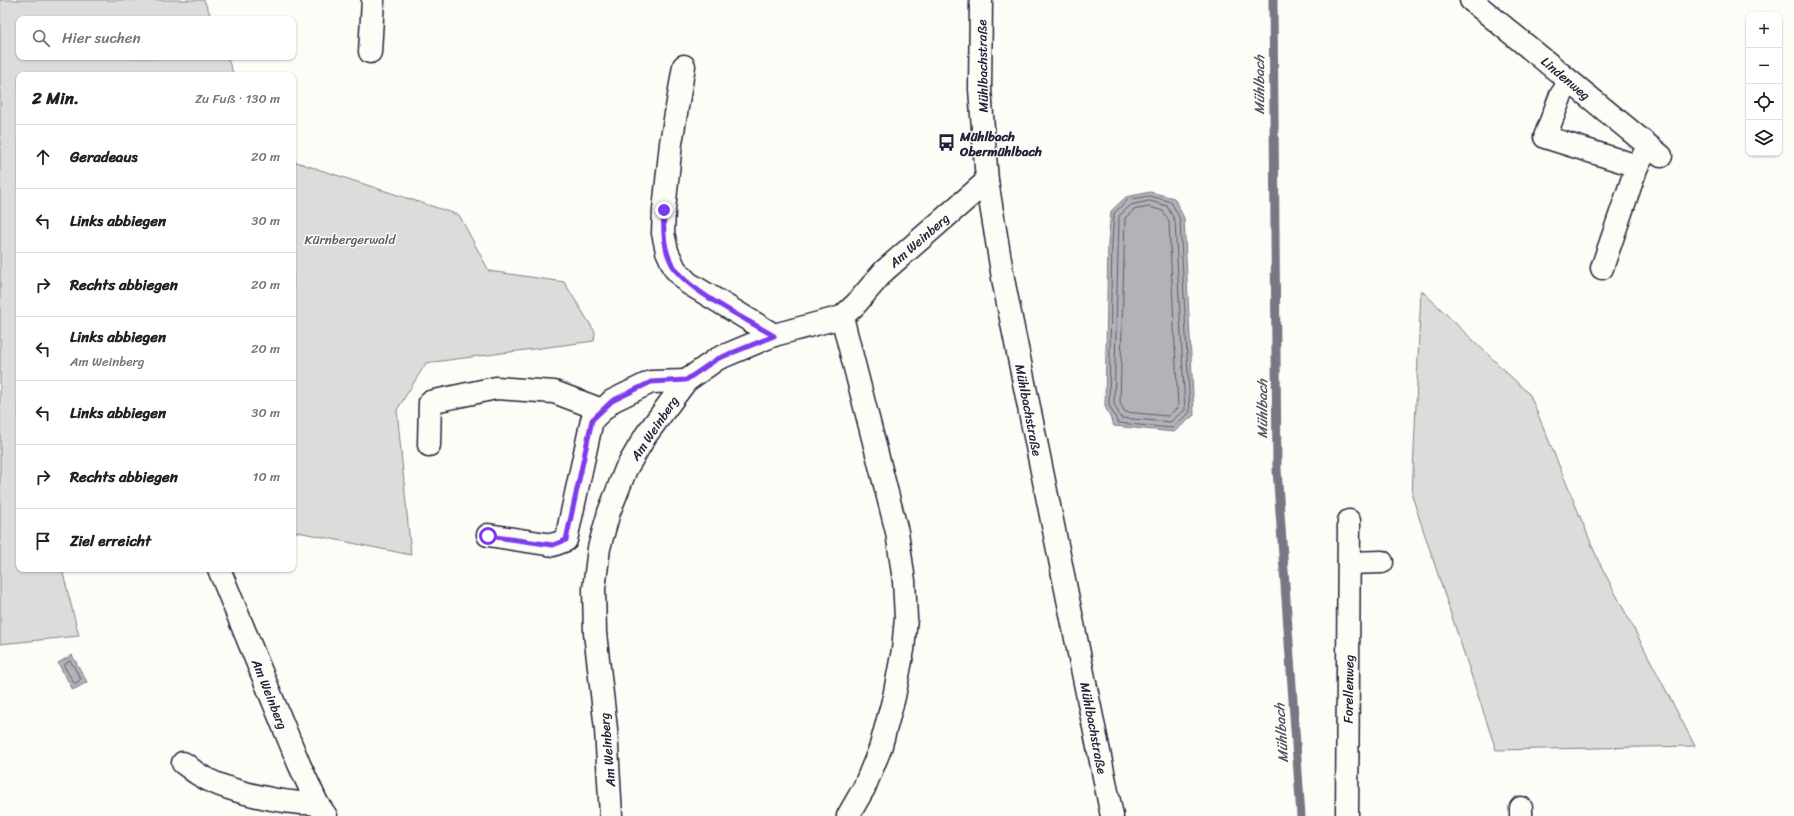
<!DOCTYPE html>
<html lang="de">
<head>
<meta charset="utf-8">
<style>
  body { margin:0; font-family:Sriracha,sans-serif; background:#f6f6f6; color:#202124 }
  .controls { position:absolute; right:12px; top:12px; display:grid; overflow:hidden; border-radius:8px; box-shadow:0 1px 3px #0004 }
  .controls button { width:36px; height:36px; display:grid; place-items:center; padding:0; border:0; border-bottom:1px solid #e0e0e0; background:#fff; color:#202124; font:20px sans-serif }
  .stop { position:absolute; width:12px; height:12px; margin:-9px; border:3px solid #7c3aed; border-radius:50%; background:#fff }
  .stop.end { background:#7c3aed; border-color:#fff; box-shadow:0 1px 4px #0008 }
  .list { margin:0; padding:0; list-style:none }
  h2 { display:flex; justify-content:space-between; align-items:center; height:52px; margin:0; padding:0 16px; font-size:17px }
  h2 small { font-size:13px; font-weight:400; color:#757577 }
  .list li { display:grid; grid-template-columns:26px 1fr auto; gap:12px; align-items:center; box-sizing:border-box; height:64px; padding:0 16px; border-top:1px solid #e0e0e0 }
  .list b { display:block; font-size:15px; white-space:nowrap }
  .list p { margin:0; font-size:13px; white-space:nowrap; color:#757577 }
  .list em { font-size:13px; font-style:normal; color:#757577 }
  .icon { flex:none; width:22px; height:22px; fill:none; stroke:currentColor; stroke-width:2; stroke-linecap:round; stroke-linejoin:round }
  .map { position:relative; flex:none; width:1794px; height:816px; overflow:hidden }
  .search { position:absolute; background:#fff; box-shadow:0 1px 3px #0004; left:16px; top:16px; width:280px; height:44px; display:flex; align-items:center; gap:10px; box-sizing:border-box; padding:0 14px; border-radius:8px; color:#757577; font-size:15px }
  .panel { position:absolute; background:#fff; box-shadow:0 1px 3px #0004; left:16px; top:72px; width:280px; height:500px; border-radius:8px }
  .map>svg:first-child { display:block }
</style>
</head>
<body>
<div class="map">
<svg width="1794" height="816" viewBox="0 0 1794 816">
  <rect width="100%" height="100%" fill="#fdfcf7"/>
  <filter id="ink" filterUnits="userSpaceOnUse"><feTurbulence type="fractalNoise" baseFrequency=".025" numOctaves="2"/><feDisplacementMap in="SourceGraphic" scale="8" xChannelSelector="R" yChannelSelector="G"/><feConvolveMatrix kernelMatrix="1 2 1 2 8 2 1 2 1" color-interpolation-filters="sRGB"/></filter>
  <g filter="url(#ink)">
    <g fill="#dddcdb" stroke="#807f8b">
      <polygon points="0,0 204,0 212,19 19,19 19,57 227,57 234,75 19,75 19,569 62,569 79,636 0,644"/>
      <polygon points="293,161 459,215 489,271 564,282 595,332 594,341 426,363 397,410 411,555 293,531"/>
      <polygon points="1421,290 1530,395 1598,560 1695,746 1496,750 1412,496"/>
    </g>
    <g fill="#b2b2b7" stroke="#787885">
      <polygon points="1150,192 1174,198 1184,218 1194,415 1174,432 1114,426 1105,406 1108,243 1111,211 1126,197"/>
      <polygon points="72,655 87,682 73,690 58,663"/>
    </g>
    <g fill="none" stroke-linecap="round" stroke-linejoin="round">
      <g stroke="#5c5c6d" stroke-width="1">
        <polygon points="1150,196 1171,202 1180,219 1190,412 1172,428 1118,423 1109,405 1112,243 1114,213 1128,200"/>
        <polygon points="1150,201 1167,206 1175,221 1185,410 1170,422 1121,418 1114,404 1119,216 1131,205"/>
        <polygon points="1150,207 1163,211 1169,222 1178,407 1168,416 1125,412 1120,403 1125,218 1134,210"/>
        <polygon points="69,661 71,662 81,679 76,683 74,683 64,666"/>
      </g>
      <polyline stroke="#787885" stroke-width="9" points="1273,0 1277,469 1301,816"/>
      <defs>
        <g id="minor">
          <polyline points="981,0 980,89 987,181 1004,284 1112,816"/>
          <polyline points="1471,0 1661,156"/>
          <polyline points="370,52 373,0"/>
          <polyline points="684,66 671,143 664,210 663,233 667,251 675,269 688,283 774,335"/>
          <polyline points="1570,82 1561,95 1545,137 1637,166"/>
          <polyline points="1602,268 1637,166 1645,153"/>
          <polyline points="842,317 897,532 904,581 906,618 903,650 894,697 880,749 864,788 848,816"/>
          <polyline points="429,445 430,402 496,388 554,392 602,410"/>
          <polyline points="488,535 553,545 566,540 592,420 612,401 651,382 686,381"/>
          <polyline points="1349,563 1382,562"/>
          <polyline points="219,569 299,764 317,803 326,816"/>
          <path d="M183 763C188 766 193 771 198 774 223 791 287 805 317 803"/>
          <polyline points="1521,808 1521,816"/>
          <polyline points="611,816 606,729 595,633 594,589 599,548 609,512 626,469 646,435 686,381 717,359 774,335 842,317 856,304 884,271 987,181"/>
          <polyline points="1347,816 1349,521"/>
        </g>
      </defs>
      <use href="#minor" stroke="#22223b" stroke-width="25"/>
      <use href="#minor" stroke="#fdfcf7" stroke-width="22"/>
    </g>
  </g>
  <g fill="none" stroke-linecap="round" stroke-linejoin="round" filter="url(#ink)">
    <path stroke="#7c3aed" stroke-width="5" d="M488 536 553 545 566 540 592 420 612 401 651 382 686 380 717 359 774 336C748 320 692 293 675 269 663 252 663 230 664 210"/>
  </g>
  <defs>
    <symbol id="bus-bare" viewBox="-9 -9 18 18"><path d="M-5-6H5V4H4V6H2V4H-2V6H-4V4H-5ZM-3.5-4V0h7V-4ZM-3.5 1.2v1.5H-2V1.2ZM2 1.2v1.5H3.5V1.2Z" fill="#22223b" stroke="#fdfcf7" stroke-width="2.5" paint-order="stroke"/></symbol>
  </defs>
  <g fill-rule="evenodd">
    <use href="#bus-bare" x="934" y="130" width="25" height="25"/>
  </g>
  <g text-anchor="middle" stroke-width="3" stroke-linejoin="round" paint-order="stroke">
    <g font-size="13" fill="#22223b" stroke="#fdfcf7">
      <text transform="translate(982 66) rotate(-91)" y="5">Mühlbachstraße</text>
      <text transform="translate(1566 78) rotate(40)" y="5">Lindenweg</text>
      <text transform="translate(919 240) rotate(-41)" y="5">Am Weinberg</text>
      <text transform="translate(1029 410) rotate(79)" y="5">Mühlbachstraße</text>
      <text transform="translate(654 428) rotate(-56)" y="5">Am Weinberg</text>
      <text transform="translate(1348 689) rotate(-89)" y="5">Forellenweg</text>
      <text transform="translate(270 694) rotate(68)" y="5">Am Weinberg</text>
      <text transform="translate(1094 728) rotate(79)" y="5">Mühlbachstraße</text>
      <text transform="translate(607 750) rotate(-95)" y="5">Am Weinberg</text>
    </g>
    <g font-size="13" font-weight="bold" fill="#22223b" stroke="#fdfcf7" text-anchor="start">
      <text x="960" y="141">Mühlbach<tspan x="960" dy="15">Obermühlbach</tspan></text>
    </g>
    <g font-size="13" fill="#5a5a6b" stroke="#fdfcf7">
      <text x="350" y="244">Kürnbergerwald</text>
    </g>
    <g font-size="14" font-style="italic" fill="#545466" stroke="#fdfcf7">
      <text transform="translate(1259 85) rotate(-90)" y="5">Mühlbach</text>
      <text transform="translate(1262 409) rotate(-90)" y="5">Mühlbach</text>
      <text transform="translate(1281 733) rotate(-94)" y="5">Mühlbach</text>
    </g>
  </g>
</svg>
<div class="controls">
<button>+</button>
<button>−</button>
<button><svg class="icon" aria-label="locate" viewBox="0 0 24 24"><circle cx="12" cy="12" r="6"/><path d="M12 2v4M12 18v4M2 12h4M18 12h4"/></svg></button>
<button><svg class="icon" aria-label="layers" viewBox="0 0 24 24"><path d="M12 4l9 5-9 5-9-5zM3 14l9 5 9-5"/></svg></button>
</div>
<div class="stop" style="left:488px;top:536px"></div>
<div class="stop end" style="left:664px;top:210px"></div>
<div class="search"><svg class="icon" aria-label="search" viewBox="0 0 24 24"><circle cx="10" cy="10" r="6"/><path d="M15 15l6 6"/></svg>Hier suchen</div>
<section class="panel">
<h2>2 Min.<small>Zu Fuß · 130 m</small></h2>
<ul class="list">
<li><svg class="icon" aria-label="ahead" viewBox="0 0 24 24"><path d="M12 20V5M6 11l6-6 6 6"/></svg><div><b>Geradeaus</b></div><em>20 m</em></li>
<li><svg class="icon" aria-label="left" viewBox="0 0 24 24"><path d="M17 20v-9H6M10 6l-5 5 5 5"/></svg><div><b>Links abbiegen</b></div><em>30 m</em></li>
<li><svg class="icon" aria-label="right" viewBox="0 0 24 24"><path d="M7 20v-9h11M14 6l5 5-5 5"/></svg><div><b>Rechts abbiegen</b></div><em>20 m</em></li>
<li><svg class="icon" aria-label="left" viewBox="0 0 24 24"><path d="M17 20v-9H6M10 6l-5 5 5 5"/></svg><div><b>Links abbiegen</b><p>Am Weinberg</p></div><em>20 m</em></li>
<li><svg class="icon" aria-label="left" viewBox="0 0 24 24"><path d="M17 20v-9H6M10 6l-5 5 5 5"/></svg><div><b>Links abbiegen</b></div><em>30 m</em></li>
<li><svg class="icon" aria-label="right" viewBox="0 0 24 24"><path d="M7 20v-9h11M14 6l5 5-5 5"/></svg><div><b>Rechts abbiegen</b></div><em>10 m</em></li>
<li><svg class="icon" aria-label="arrive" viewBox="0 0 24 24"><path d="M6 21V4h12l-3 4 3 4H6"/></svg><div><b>Ziel erreicht</b></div></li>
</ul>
</section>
</div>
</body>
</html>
